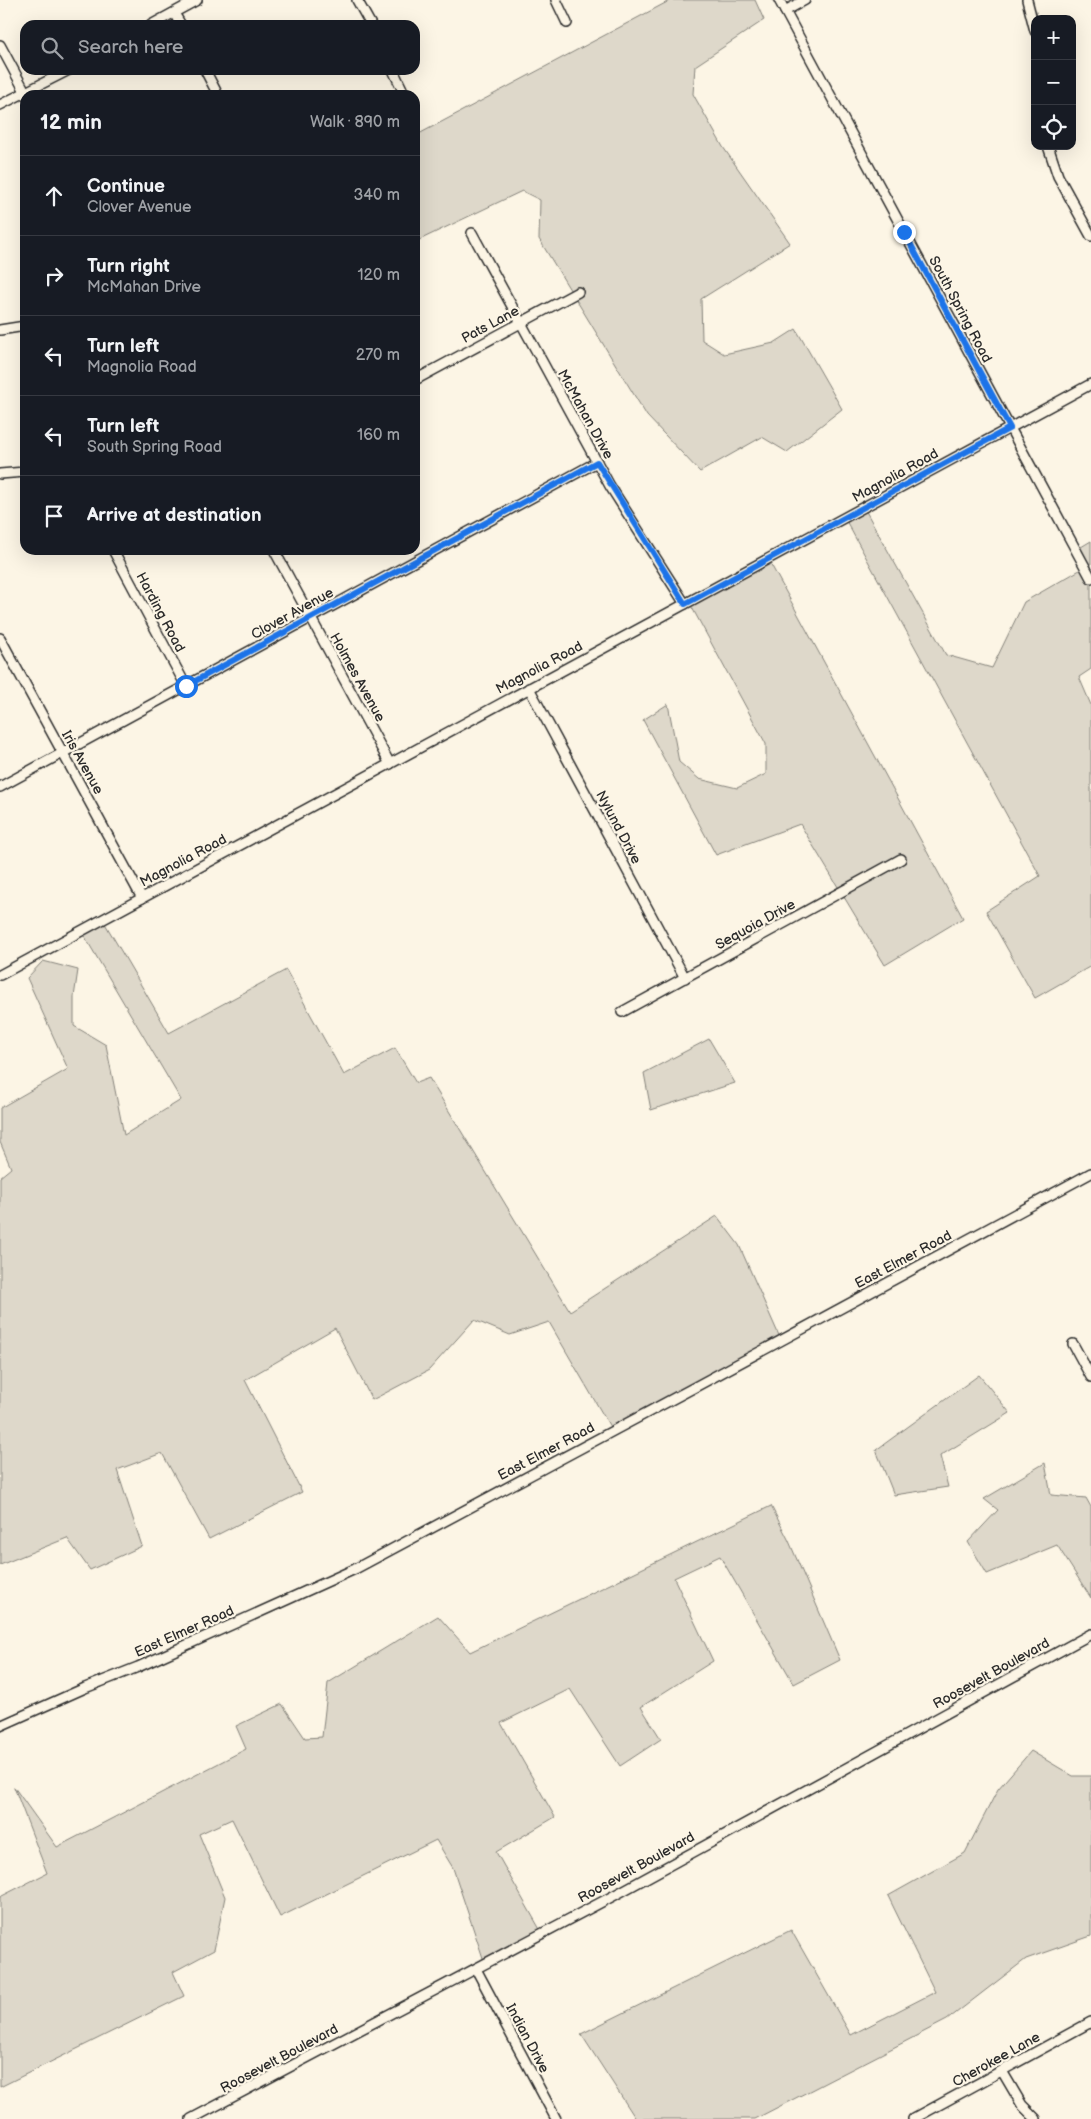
<!DOCTYPE html>
<html lang="en">
<head>
<meta charset="utf-8">
<style>
  body { margin:0; font-family:"Balsamiq Sans",sans-serif; background:#20242c; color:#f1f3f6 }
  .controls { position:absolute; right:15px; top:15px; display:grid; overflow:hidden; border-radius:10px; box-shadow:0 5px 20px #0002 }
  .controls button { width:45px; height:45px; display:grid; place-items:center; padding:0; border:0; border-bottom:1px solid #363941; background:#171b24; color:#f1f3f6; font:25px sans-serif }
  .stop { position:absolute; width:15px; height:15px; margin:-11px; border:4px solid #1a73e8; border-radius:50%; background:#fff }
  .stop.end { background:#1a73e8; border-color:#fff; box-shadow:0 1px 5px #0008 }
  .list { margin:0; padding:0; list-style:none }
  h2 { display:flex; justify-content:space-between; align-items:center; height:65px; margin:0; padding:0 20px; font-size:21px }
  h2 small { font-size:16px; font-weight:400; color:#9ea1a6 }
  .list li { display:grid; grid-template-columns:32px 1fr auto; gap:15px; align-items:center; box-sizing:border-box; height:80px; padding:0 20px; border-top:1px solid #363941 }
  .list b { display:block; font-size:19px; white-space:nowrap }
  .list p { margin:0; font-size:16px; white-space:nowrap; color:#9ea1a6 }
  .list em { font-size:16px; font-style:normal; color:#9ea1a6 }
  .icon { flex:none; width:28px; height:28px; fill:none; stroke:currentColor; stroke-width:2; stroke-linecap:round; stroke-linejoin:round }
  .map { position:relative; flex:none; width:1091px; height:2119px; overflow:hidden }
  .search { position:absolute; background:#171b24; box-shadow:0 5px 20px #0002; left:20px; top:20px; width:400px; height:55px; display:flex; align-items:center; gap:12px; box-sizing:border-box; padding:0 18px; border-radius:15px; color:#9ea1a6; font-size:19px }
  .panel { position:absolute; background:#171b24; box-shadow:0 5px 20px #0002; left:20px; top:90px; width:400px; height:465px; border-radius:15px }
  .map>svg:first-child { display:block }
</style>
</head>
<body>
<div class="map">
<svg width="1091" height="2119" viewBox="0 0 1091 2119">
  <rect width="100%" height="100%" fill="#fcf5e5"/>
  <filter id="ink" filterUnits="userSpaceOnUse"><feTurbulence type="fractalNoise" baseFrequency=".02" numOctaves="2"/><feDisplacementMap in="SourceGraphic" scale="10" xChannelSelector="R" yChannelSelector="G"/><feConvolveMatrix kernelMatrix="1 2 1 2 8 2 1 2 1" color-interpolation-filters="sRGB"/></filter>
  <g filter="url(#ink)">
    <g fill="#ded8ca" stroke="#84827a">
      <polygon points="671,0 755,0 764,20 695,66 693,94 723,147 790,243 701,299 702,340 724,354 774,343 796,329 842,409 787,452 762,437 700,472 647,416 539,239 540,200 522,191 415,242 415,136"/>
      <polygon points="863,506 946,655 992,668 1024,602 1085,567 1076,550 1091,541 1091,669 1079,677 1091,705 1091,966 1035,998 986,911 1040,876 844,517"/>
      <polygon points="768,559 963,918 885,965 800,824 716,855 643,720 668,704 679,762 699,779 737,788 766,774 766,744 689,602"/>
      <polygon points="103,920 169,1033 286,970 344,1075 395,1048 416,1083 429,1078 570,1311 717,1216 739,1245 781,1340 613,1432 549,1322 510,1335 474,1320 429,1370 372,1400 335,1328 245,1380 302,1492 209,1539 162,1453 117,1470 142,1546 90,1570 67,1538 0,1565 0,1177 11,1168 0,1142 0,1108 68,1069 27,978 43,961 78,970 74,997 74,1026 106,1045 124,1135 181,1100 82,932"/>
      <polygon points="709,1039 735,1083 651,1110 644,1073"/>
      <polygon points="979,1375 1010,1413 940,1456 948,1487 894,1495 876,1450"/>
      <polygon points="1045,1463 1051,1495 1086,1498 1091,1507 1091,1598 1057,1545 987,1574 968,1542 998,1510 984,1499"/>
      <polygon points="771,1506 789,1541 840,1660 794,1684 720,1556 674,1578 713,1661 641,1707 661,1739 620,1766 570,1689 501,1723 555,1817 496,1852 542,1933 485,1964 453,1868 436,1840 280,1917 232,1819 199,1834 225,1897 214,1950 173,1972 184,1996 0,2087 0,1897 47,1873 14,1787 57,1847 246,1749 236,1726 282,1704 305,1738 322,1737 328,1683 438,1616 470,1652"/>
      <polygon points="1031,1751 1073,1776 1091,1776 1091,1936 1026,1959 947,2020 755,2119 636,2119 581,2034 791,1930 851,2035 935,1992 888,1896 965,1853 998,1789"/>
    </g>
    <g fill="none" stroke-linecap="round" stroke-linejoin="round">
      <defs>
        <g id="street">
          <polyline points="357,0 371,25"/>
          <polyline points="556,0 567,23"/>
          <polyline points="779,0 1091,578"/>
          <polyline points="1027,0 1035,31"/>
          <polyline points="785,11 805,0"/>
          <polyline points="174,13 181,25"/>
          <polyline points="151,25 197,0"/>
          <polyline points="0,45 27,95"/>
          <polyline points="205,70 218,95"/>
          <polyline points="393,70 405,95"/>
          <polyline points="0,105 69,70"/>
          <polyline points="1048,146 1058,176 1091,236"/>
          <polyline points="472,233 610,486 685,604"/>
          <polyline points="0,330 25,326"/>
          <polyline points="415,380 578,292"/>
          <polyline points="0,474 25,472"/>
          <polyline points="113,550 186,686"/>
          <polyline points="274,550 390,764"/>
          <polyline points="0,638 142,898"/>
          <polyline points="529,688 685,978"/>
          <polyline points="0,787 597,462"/>
          <polyline points="0,975 1091,384"/>
          <polyline points="622,1012 901,859"/>
          <polyline points="1073,1344 1091,1377"/>
          <polyline points="0,1726 85,1688 138,1667 355,1569 695,1387 1091,1173"/>
          <polyline points="476,1969 556,2119"/>
          <polyline points="1002,2071 1022,2105 1036,2119"/>
          <polyline points="191,2119 615,1895 1091,1634"/>
          <polyline points="913,2119 1091,2022"/>
        </g>
      </defs>
      <use href="#street" stroke="#2b2b2b" stroke-width="12"/>
      <use href="#street" stroke="#fcf5e5" stroke-width="9"/>
    </g>
  </g>
  <g fill="none" stroke-linecap="round" stroke-linejoin="round" filter="url(#ink)">
    <polyline stroke="#1a73e8" stroke-width="6" points="186,686 597,462 685,604 1010,428 904,232"/>
  </g>
  <g text-anchor="middle" stroke-width="4.5" stroke-linejoin="round" paint-order="stroke">
    <g font-size="14" fill="#2b2b2b" stroke="#fcf5e5">
      <text transform="translate(961 309) rotate(62)" y="5">South Spring Road</text>
      <text transform="translate(490 324) rotate(-28)" y="5">Pats Lane</text>
      <text transform="translate(586 414) rotate(61)" y="5">McMahan Drive</text>
      <text transform="translate(895 475) rotate(-29)" y="5">Magnolia Road</text>
      <text transform="translate(161 612) rotate(62)" y="5">Harding Road</text>
      <text transform="translate(292 613) rotate(-29)" y="5">Clover Avenue</text>
      <text transform="translate(539 667) rotate(-28)" y="5">Magnolia Road</text>
      <text transform="translate(358 677) rotate(61)" y="5">Holmes Avenue</text>
      <text transform="translate(83 762) rotate(61)" y="5">Iris Avenue</text>
      <text transform="translate(619 827) rotate(62)" y="5">Nylund Drive</text>
      <text transform="translate(183 860) rotate(-28)" y="5">Magnolia Road</text>
      <text transform="translate(755 924) rotate(-29)" y="5">Sequoia Drive</text>
      <text transform="translate(903 1259) rotate(-28)" y="5">East Elmer Road</text>
      <text transform="translate(546 1451) rotate(-28)" y="5">East Elmer Road</text>
      <text transform="translate(184 1631) rotate(-24)" y="5">East Elmer Road</text>
      <text transform="translate(991 1673) rotate(-29)" y="5">Roosevelt Boulevard</text>
      <text transform="translate(636 1867) rotate(-29)" y="5">Roosevelt Boulevard</text>
      <text transform="translate(528 2038) rotate(62)" y="5">Indian Drive</text>
      <text transform="translate(279 2058) rotate(-28)" y="5">Roosevelt Boulevard</text>
      <text transform="translate(996 2059) rotate(-29)" y="5">Cherokee Lane</text>
    </g>
  </g>
</svg>
<div class="controls">
<button>+</button>
<button>−</button>
<button><svg class="icon" aria-label="locate" viewBox="0 0 24 24"><circle cx="12" cy="12" r="6"/><path d="M12 2v4M12 18v4M2 12h4M18 12h4"/></svg></button>
</div>
<div class="stop" style="left:186px;top:686px"></div>
<div class="stop end" style="left:904px;top:232px"></div>
<div class="search"><svg class="icon" aria-label="search" viewBox="0 0 24 24"><circle cx="10" cy="10" r="6"/><path d="M15 15l6 6"/></svg>Search here</div>
<section class="panel">
<h2>12 min<small>Walk · 890 m</small></h2>
<ul class="list">
<li><svg class="icon" aria-label="ahead" viewBox="0 0 24 24"><path d="M12 20V5M6 11l6-6 6 6"/></svg><div><b>Continue</b><p>Clover Avenue</p></div><em>340 m</em></li>
<li><svg class="icon" aria-label="right" viewBox="0 0 24 24"><path d="M7 20v-9h11M14 6l5 5-5 5"/></svg><div><b>Turn right</b><p>McMahan Drive</p></div><em>120 m</em></li>
<li><svg class="icon" aria-label="left" viewBox="0 0 24 24"><path d="M17 20v-9H6M10 6l-5 5 5 5"/></svg><div><b>Turn left</b><p>Magnolia Road</p></div><em>270 m</em></li>
<li><svg class="icon" aria-label="left" viewBox="0 0 24 24"><path d="M17 20v-9H6M10 6l-5 5 5 5"/></svg><div><b>Turn left</b><p>South Spring Road</p></div><em>160 m</em></li>
<li><svg class="icon" aria-label="arrive" viewBox="0 0 24 24"><path d="M6 21V4h12l-3 4 3 4H6"/></svg><div><b>Arrive at destination</b></div></li>
</ul>
</section>
</div>
</body>
</html>
